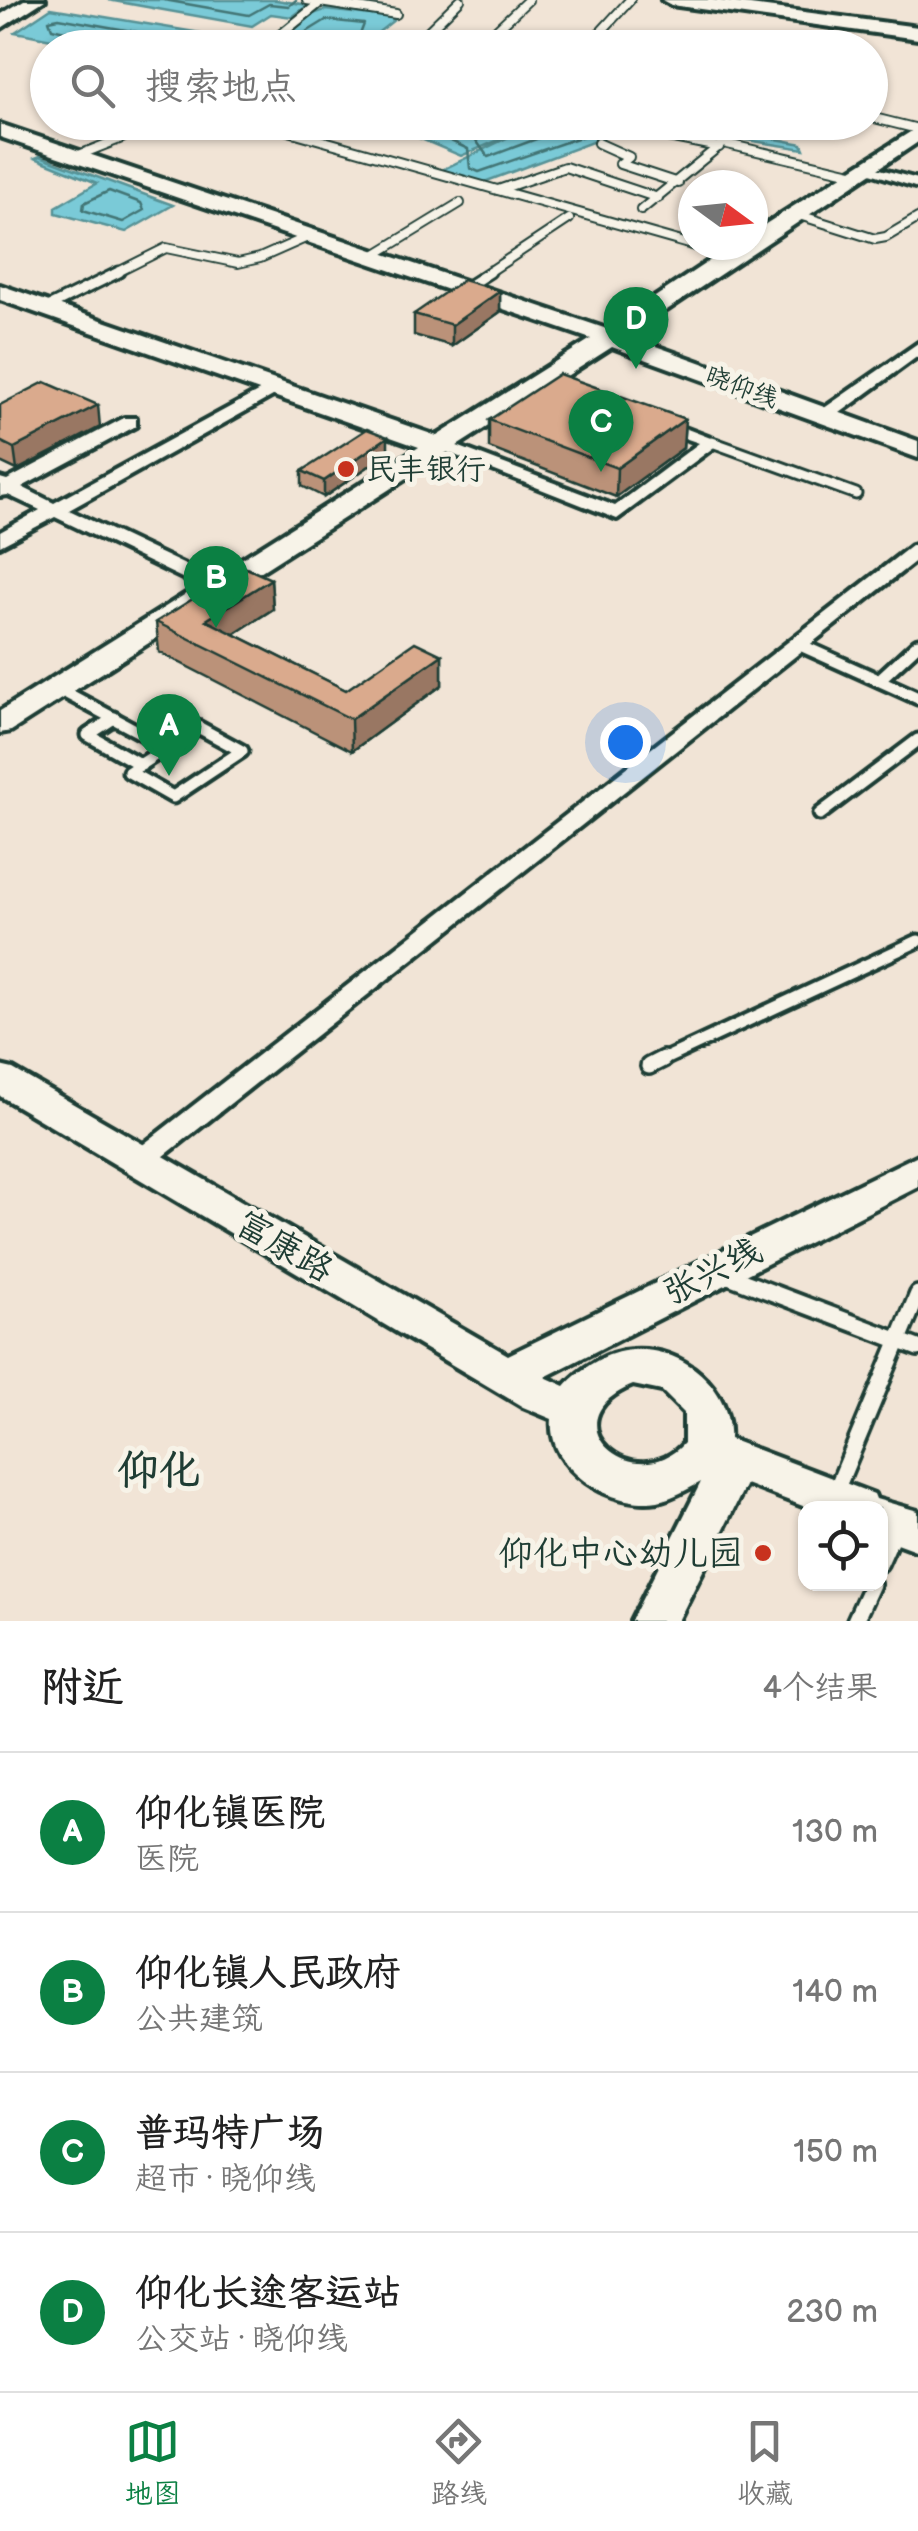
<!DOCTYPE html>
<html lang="zh">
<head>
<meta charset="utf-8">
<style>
  body { margin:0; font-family:"Balsamiq Sans","LXGW WenKai TC",sans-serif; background:#f6f6f6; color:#222 }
  .controls { position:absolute; right:30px; bottom:30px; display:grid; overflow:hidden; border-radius:20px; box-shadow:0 2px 8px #0004 }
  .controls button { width:90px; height:90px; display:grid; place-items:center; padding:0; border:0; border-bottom:2px solid #e0e0e0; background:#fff; color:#222; font:50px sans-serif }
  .compass { position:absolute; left:678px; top:170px; width:90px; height:90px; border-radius:50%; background:#fff; box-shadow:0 2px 8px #0004; rotate:105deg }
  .you { position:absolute; left:625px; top:742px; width:35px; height:35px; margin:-25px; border:8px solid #fff; border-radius:50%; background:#1a73e8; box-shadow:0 0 0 15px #1a73e833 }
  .badge { display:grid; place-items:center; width:65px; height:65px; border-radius:50%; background:#0b8043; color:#fff; font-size:32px; font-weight:700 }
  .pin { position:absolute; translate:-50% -82px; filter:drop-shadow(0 2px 5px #0008) }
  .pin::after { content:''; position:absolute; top:52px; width:35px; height:30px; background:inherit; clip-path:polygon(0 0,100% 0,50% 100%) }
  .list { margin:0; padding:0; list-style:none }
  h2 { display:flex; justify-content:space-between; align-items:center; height:130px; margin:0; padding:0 40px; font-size:42px }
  h2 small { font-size:32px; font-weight:400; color:#767676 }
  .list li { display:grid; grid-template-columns:65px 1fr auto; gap:30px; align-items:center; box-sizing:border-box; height:160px; padding:0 40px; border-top:2px solid #e0e0e0 }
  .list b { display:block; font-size:38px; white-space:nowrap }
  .list p { margin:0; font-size:32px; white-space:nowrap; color:#767676 }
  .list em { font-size:32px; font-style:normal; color:#767676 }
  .icon { flex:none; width:55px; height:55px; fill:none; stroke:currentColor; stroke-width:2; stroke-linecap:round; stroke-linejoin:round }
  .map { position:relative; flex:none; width:918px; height:1621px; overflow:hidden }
  .search { position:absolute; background:#fff; box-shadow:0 2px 8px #0004; left:30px; right:30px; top:30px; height:110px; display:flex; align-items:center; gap:25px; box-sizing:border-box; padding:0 35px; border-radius:55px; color:#767676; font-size:38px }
  .sheet { height:770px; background:#fff }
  nav { display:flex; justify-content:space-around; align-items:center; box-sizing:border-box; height:140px; border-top:2px solid #e0e0e0; background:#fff; font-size:28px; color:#767676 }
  nav a { display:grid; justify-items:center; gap:5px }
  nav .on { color:#0b8043 }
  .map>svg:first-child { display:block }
</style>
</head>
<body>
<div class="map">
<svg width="918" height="1621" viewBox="0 0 918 1621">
  <rect width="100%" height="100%" fill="#f1e4d6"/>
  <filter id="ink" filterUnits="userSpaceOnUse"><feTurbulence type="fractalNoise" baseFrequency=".01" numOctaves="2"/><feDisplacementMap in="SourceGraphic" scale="20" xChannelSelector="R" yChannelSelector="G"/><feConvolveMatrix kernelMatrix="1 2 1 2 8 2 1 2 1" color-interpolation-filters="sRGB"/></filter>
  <g filter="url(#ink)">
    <g fill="#7acad7" stroke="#569296" stroke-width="2.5">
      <polygon points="108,0 276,0 308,5 292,17 271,14 252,26"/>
      <path d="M51 8 201 33V36C163 66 61 40 15 32Z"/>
      <polygon points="325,10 391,17 394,20 360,47 318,47 281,40 313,14"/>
      <polygon points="523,122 597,134 603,138 487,181 478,182 442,170 527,128 461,156 409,134 430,123"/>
      <path d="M639 123C695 122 747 133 802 144L804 149Z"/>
      <polygon points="40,156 173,205 126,232 56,213 56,207 97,183 35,158"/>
    </g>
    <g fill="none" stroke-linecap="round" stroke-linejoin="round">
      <g stroke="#437575" stroke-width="2.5">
        <polyline points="164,0 249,15 269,4 289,6 296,0"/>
        <polyline points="87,48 82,35 52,28 49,20 59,18 176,39 181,48"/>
        <polyline points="300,48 300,36 326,20 364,24 355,48"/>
        <polyline points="432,122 434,133 468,149 470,168 479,172 589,134 599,122"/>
        <polyline points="445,122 475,139 488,157 582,122"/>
        <polygon points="109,191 141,203 144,210 123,222 83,210 84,203"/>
      </g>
      <defs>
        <g id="lane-far3">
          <polyline points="307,0 396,14"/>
          <polyline points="414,45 460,0"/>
          <polyline points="264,48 321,2"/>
          <polyline points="477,48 528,0"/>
          <polyline points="586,48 630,0"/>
          <polyline points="870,117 918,129"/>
          <polyline points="257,122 731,256"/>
          <polyline points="663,136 719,147"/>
          <polyline points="598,143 629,157 620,164 678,183"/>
          <polyline points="79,155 122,138 146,122"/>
          <polyline points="498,190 565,167 658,198"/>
          <polyline points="641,210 723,143 856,174"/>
          <polyline points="796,214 875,239 886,237 918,218"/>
          <polyline points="373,256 460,203"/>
          <polyline points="114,274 166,248 238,263 260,258 312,235"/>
          <polyline points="486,274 569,219"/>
        </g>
        <g id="lane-far2">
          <polyline points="465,288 490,272"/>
          <polyline points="46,308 119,272"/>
          <polyline points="712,442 856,494"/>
        </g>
        <g id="lane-far1">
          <polyline points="798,644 918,698"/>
          <polyline points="879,680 918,644"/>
          <polyline points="57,688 167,747"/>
          <polyline points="114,718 88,735 141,765"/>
          <polygon points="198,727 242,751 173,797 129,772"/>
          <polyline points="820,814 918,740"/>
          <polyline points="658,1062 918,941"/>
        </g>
        <g id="lane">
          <polyline points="649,1066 663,1059"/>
          <polyline points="726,1275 918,1348"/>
          <polyline points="835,1493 918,1294"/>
          <polyline points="880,1563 896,1527"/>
          <polyline points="855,1621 872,1584"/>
        </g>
        <g id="street">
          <polygon points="861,164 918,179 918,188 861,170"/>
          <polygon points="918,343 918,356 829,421 817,421 817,413"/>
          <polygon points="274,383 280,384 280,392 69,510 223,583 226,587 223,591 209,591 55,517 0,546 0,532 40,510 8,495 0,496 0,478 7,480 124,418 136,418 136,426 22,487 54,503"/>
          <polygon points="656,417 721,442 617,519 429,445 438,440 444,441 615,506 699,443 650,426 650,418"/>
          <polygon points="918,544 918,559 149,1168 140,1171 131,1168 127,1161 131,1154 911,546"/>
        </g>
        <g id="secondary">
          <polygon points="24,0 45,0 0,29 0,15"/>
          <polygon points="662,0 712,0 918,27 918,39 671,5"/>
          <polygon points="0,124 607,329 733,245 753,245 753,232 918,127 918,142 628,336 918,441 918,458 612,347 11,731 0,733 0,711 419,447 0,300 0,285 437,436 591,339 0,137"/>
          <path d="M0 1066 13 1069 508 1355 918 1155V1187L545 1377 565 1386C580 1369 607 1351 632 1350 682 1346 733 1388 729 1439L874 1494 876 1499 918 1511V1551L880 1537V1508H808L746 1484 678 1621H631L701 1482C688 1489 673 1498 658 1501 613 1509 547 1470 552 1419L523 1407 0 1096ZM633 1385 662 1391 684 1413V1443C636 1498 545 1421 633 1385Z"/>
        </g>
      </defs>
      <use href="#lane-far3" stroke="#1f3d34" stroke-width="12"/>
      <use href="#lane-far2" stroke="#1f3d34" stroke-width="15"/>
      <use href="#lane-far1" stroke="#1f3d34" stroke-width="19"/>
      <use href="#lane" stroke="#1f3d34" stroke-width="22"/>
      <use href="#street" stroke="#1f3d34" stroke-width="8"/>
      <use href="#secondary" stroke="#1f3d34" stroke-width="8"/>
      <use href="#lane-far3" stroke="#f7f3e8" stroke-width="8"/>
      <use href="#lane-far2" stroke="#f7f3e8" stroke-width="9"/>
      <use href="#lane-far1" stroke="#f7f3e8" stroke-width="11"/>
      <use href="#lane" stroke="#f7f3e8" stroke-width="15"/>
      <use href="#street" fill="#f7f3e8" fill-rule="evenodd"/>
      <use href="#secondary" fill="#f7f3e8" fill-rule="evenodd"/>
    </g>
    <g fill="#bb9279" stroke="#1f3d34" stroke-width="2.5">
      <polygon points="500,291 500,312 452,346 414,335 414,314"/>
      <polygon points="0,405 100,427 17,470 0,462"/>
      <polygon points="685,419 683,448 616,497 489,448 489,420"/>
      <polygon points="388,453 324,497 302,486 302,471"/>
      <polygon points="271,579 273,609 234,634 346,690 442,655 442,685 352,751 159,652 156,622"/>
    </g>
    <g fill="#997763" stroke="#1f3d34" stroke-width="2.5">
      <polygon points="500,291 500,312 452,346 452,325"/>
      <polygon points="98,405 100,427 17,470 14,448"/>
      <polygon points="685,419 683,448 616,497 617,468"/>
      <polygon points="388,437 388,453 324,497 324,481"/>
      <polygon points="271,579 273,609 211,649 206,620"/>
      <polygon points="442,655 442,685 352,751 351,719"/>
    </g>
    <g fill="#daaa8d" stroke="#1f3d34" stroke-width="2.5">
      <polygon points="463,280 500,291 452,325 414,314"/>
      <polygon points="559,374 685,419 617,468 489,420"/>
      <polygon points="45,382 98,405 14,448 0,441 0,405"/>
      <polygon points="367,429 388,437 324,481 302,471"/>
      <polygon points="244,567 271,579 206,620 346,690 415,642 442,655 351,719 156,622"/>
    </g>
  </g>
  <g fill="#c8321e" stroke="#f7f3e8" stroke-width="4">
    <circle cx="346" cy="469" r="10"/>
    <circle cx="763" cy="1553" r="10"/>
  </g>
  <g text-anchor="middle" stroke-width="10" stroke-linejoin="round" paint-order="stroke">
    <g font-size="25" fill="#1f3d34" stroke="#f7f3e8">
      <text transform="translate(742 386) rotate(20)" y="9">晓仰线</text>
    </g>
    <g font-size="30" fill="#1f3d34" stroke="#f7f3e8" text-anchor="start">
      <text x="366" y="479">民丰银行</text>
    </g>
    <g font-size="35" fill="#1f3d34" stroke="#f7f3e8">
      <text transform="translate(285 1246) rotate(30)" y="12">富康路</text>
      <text transform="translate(712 1271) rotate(-27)" y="12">张兴线</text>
    </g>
    <g font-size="35" fill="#1f3d34" stroke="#f7f3e8" text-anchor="end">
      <text x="743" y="1565">仰化中心幼儿园</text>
    </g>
    <g font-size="42" font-weight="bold" fill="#1f3d34" stroke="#f7f3e8">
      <text x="159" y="1484">仰化</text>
    </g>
  </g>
</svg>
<div class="controls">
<button><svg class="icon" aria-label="locate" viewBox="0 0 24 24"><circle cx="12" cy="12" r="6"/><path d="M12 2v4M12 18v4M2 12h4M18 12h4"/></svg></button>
</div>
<svg class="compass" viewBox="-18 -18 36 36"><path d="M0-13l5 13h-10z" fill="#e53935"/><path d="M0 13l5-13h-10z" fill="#767676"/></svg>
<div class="you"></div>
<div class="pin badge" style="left:169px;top:776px">A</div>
<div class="pin badge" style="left:216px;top:628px">B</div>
<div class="pin badge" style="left:601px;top:472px">C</div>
<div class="pin badge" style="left:636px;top:369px">D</div>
<div class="search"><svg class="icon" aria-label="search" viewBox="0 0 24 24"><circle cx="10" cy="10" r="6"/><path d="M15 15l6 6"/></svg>搜索地点</div>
</div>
<section class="sheet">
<h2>附近<small>4个结果</small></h2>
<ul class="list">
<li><span class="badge">A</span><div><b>仰化镇医院</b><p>医院</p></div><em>130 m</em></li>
<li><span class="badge">B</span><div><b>仰化镇人民政府</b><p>公共建筑</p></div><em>140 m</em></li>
<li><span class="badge">C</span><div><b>普玛特广场</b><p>超市 · 晓仰线</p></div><em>150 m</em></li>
<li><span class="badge">D</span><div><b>仰化长途客运站</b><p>公交站 · 晓仰线</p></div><em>230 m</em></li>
</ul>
</section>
<nav>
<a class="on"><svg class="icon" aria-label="map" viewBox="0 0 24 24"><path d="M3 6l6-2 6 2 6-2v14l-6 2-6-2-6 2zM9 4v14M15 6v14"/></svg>地图</a>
<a><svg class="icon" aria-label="directions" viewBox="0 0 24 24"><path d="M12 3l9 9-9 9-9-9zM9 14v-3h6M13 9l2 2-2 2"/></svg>路线</a>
<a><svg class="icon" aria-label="saved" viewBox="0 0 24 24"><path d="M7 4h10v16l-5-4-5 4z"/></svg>收藏</a>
</nav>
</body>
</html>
